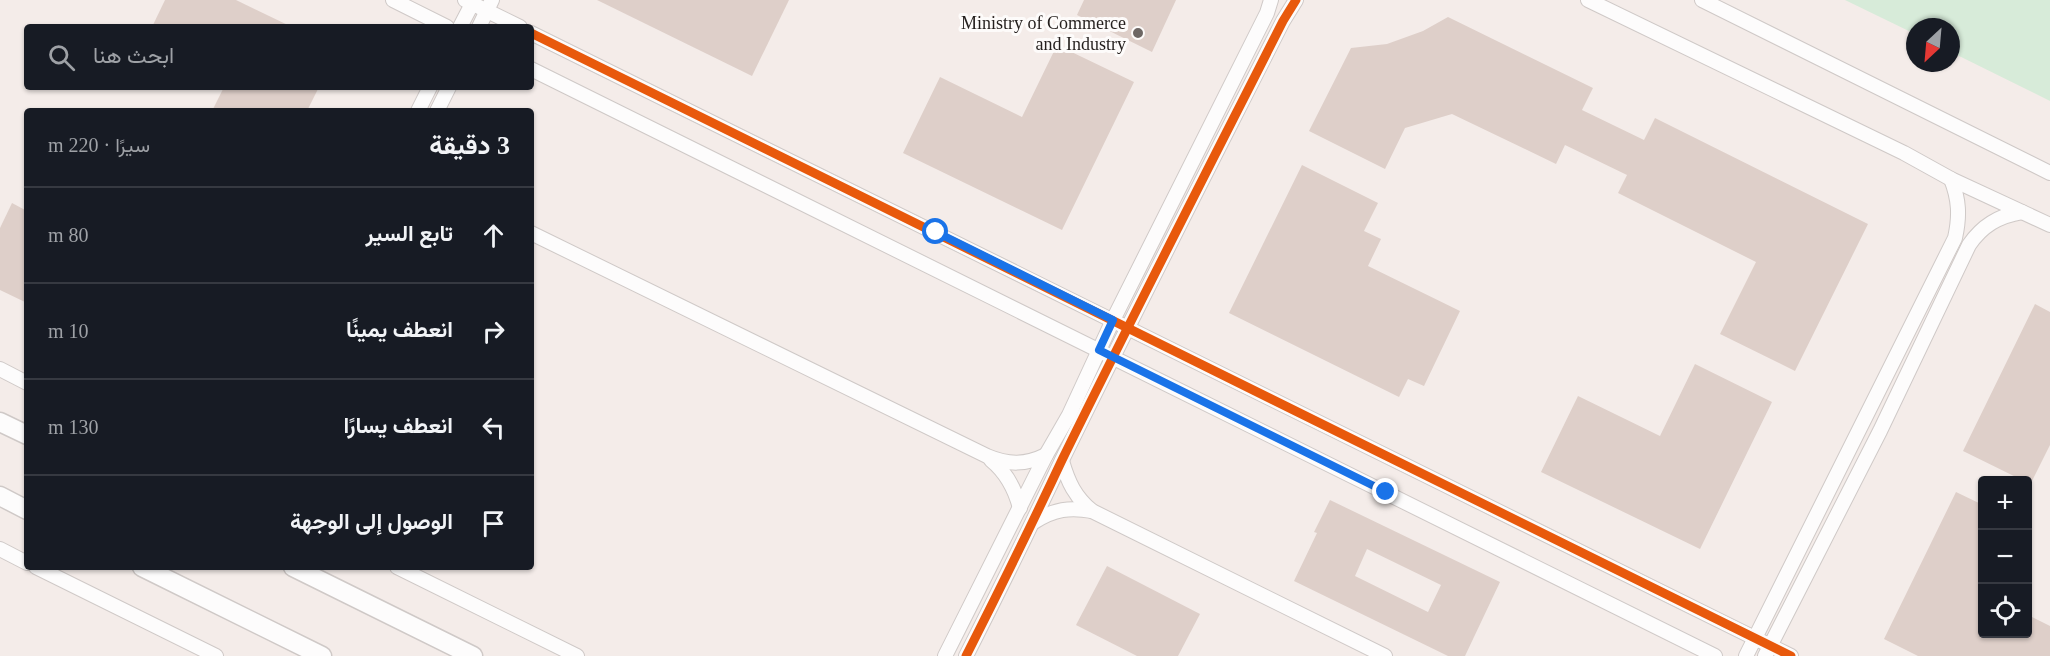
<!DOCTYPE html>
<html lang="ar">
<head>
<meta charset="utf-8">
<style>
  body { margin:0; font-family:"Times New Roman",Vazirmatn,serif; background:#242831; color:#f1f3f6; direction:rtl }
  .controls { position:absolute; right:18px; bottom:18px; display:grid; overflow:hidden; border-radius:6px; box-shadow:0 2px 4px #0004 }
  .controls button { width:54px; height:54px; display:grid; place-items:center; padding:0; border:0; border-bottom:2px solid #363941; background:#171b24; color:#f1f3f6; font:30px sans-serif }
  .compass { position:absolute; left:1906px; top:18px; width:54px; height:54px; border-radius:50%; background:#171b24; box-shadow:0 2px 4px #0004; rotate:206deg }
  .stop { position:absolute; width:18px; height:18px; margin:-14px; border:4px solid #1a73e8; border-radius:50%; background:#fff }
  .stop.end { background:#1a73e8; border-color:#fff; box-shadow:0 2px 6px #0008 }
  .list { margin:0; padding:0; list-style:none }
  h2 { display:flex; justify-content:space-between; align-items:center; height:78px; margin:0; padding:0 24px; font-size:26px }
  h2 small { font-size:20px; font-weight:400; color:#9ea1a6 }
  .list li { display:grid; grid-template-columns:39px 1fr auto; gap:18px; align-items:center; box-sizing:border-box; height:96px; padding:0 24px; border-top:2px solid #363941 }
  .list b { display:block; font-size:22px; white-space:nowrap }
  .list em { font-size:20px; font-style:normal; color:#9ea1a6 }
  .icon { flex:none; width:33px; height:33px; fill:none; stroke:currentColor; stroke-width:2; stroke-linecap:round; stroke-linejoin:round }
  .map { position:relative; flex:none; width:2050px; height:656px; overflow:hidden; direction:ltr }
  .search { position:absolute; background:#171b24; box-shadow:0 2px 4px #0004; left:24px; top:24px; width:510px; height:66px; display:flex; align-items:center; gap:15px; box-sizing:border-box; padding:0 21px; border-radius:6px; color:#9ea1a6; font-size:22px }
  .panel { position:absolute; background:#171b24; box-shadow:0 2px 4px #0004; left:24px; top:108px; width:510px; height:462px; border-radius:6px; direction:rtl }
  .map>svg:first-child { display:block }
</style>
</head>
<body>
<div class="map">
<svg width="2050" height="656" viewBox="0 0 2050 656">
  <rect width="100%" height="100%" fill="#f4ece9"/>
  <polygon fill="#d7ebd9" points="1845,0 2050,0 2050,101 1951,52 1951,27 1915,27 1915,34"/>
  <g fill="#decfc9" fill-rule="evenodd">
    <polygon points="165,0 236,0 292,27 152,27"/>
    <polygon points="597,0 789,0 752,76"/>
    <polygon points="1084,0 1176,0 1152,52 1077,15"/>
    <polygon points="1448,17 1593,88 1582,110 1644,140 1655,118 1868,224 1795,371 1720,334 1756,262 1618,193 1627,175 1565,145 1556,164 1452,114 1405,128 1385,169 1309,131 1351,48 1387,44 1423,31"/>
    <polygon points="1057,45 1134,82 1062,230 903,153 940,77 1022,117"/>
    <polygon points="224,87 319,87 307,111 212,111"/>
    <polygon points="1302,165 1378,203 1364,231 1381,239 1368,266 1460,311 1424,386 1408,379 1399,397 1229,313"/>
    <polygon points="12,203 27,211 27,303 0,290 0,228"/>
    <polygon points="2035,304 2050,312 2050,445 2030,485 2028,483 2028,480 2022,480 1963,451"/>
    <polygon points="1695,364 1772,402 1700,549 1541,472 1578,396 1660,436"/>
    <polygon points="1956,492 1983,505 1983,633 2028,633 2028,615 2050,626 2050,656 1918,656 1884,639"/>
    <path d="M1330 500 1500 582 1465 656H1448L1294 581 1317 533 1314 532ZM1367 549 1441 585 1428 612 1355 576Z"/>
    <polygon points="1107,566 1200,614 1178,656 1137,656 1076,625"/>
  </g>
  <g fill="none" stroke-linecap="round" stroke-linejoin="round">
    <defs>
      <g id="street">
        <polyline points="393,0 447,27"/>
        <polyline points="465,0 520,27"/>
        <polyline points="1588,0 1904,153 1951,179 2050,225"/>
        <polyline points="1702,0 2050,173"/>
        <polyline points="460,27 474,0"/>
        <polyline points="479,27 492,0"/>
        <polyline points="531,33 1791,656"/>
        <polyline points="531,69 1715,656"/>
        <polyline points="418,111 430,87"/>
        <polyline points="437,111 449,87"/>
        <path d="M531 233 987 456C1008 465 1026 465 1046 455"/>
        <polyline points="0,369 27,383"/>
        <path d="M991 460C1007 473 1015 489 1020 508"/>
        <path d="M1062 461C1068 482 1075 497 1092 511L1385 656"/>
        <path d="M1034 522C1054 509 1070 507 1092 511"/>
        <polyline points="0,549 27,563"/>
        <polyline points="36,567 216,656"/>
        <polyline points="397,567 577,656"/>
        <polyline points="945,656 1046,455 1069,415 1113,320 1267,13 1271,0"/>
        <path d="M966 656C999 591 1031 526 1062 460 1134 313 1209 167 1283 21L1296 0"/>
        <path d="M1746 656 1955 238C1960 216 1959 199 1951 179"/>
        <path d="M1765 656 1880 431 1969 245C1982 226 1998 216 2022 212"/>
      </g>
      <g id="secondary">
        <polyline points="0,422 27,435"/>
        <polyline points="0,496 27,510"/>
        <polyline points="142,567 322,656"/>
        <polyline points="293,567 473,656"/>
      </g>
    </defs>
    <use href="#street" stroke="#cfc9c7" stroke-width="16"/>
    <use href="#secondary" stroke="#cfc9c7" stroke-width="21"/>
    <use href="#street" stroke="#fdfcfc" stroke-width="14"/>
    <use href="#secondary" stroke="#fdfcfc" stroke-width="18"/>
    <defs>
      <g id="cycleway">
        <polyline points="531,33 1791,656"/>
        <path d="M966 656C999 591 1031 526 1062 460 1134 313 1209 167 1283 21L1296 0"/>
      </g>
    </defs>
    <use href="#cycleway" stroke="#fdfbfa" stroke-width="13"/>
    <use href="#cycleway" stroke="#e8590c" stroke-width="9"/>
  </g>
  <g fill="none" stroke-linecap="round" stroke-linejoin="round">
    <polyline stroke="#1a73e8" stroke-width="8" points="936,232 1113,320 1099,350 1386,492"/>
  </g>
  <circle fill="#6d6764" stroke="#fdfbfa" stroke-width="2" cx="1138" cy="33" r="6"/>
  <g text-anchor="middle" stroke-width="6" stroke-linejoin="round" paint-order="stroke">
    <g font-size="18" fill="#241f1d" stroke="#fdfbfa" text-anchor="end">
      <text x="1126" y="29">Ministry of Commerce<tspan x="1126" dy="21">and Industry</tspan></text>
    </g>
  </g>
</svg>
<div class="controls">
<button>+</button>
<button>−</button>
<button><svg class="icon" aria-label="locate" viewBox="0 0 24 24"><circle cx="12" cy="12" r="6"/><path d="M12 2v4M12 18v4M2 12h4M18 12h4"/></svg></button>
</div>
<svg class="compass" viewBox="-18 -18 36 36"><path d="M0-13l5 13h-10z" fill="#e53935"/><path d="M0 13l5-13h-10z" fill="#9ea1a6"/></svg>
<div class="stop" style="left:936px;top:232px"></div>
<div class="stop end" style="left:1386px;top:492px"></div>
<div class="search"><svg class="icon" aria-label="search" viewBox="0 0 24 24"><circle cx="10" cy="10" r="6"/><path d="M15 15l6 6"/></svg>ابحث هنا</div>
<section class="panel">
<h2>3 دقيقة<small>سيرًا · 220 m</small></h2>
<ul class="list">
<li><svg class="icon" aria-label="ahead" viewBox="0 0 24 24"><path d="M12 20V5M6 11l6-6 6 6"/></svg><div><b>تابع السير</b></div><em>80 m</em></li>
<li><svg class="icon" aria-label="right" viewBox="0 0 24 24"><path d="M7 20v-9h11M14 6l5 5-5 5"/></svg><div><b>انعطف يمينًا</b></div><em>10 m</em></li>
<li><svg class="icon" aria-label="left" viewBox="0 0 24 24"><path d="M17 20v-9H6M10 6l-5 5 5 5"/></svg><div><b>انعطف يسارًا</b></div><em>130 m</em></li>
<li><svg class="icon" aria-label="arrive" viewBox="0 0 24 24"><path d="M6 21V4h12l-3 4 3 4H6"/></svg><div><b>الوصول إلى الوجهة</b></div></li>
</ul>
</section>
</div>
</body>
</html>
